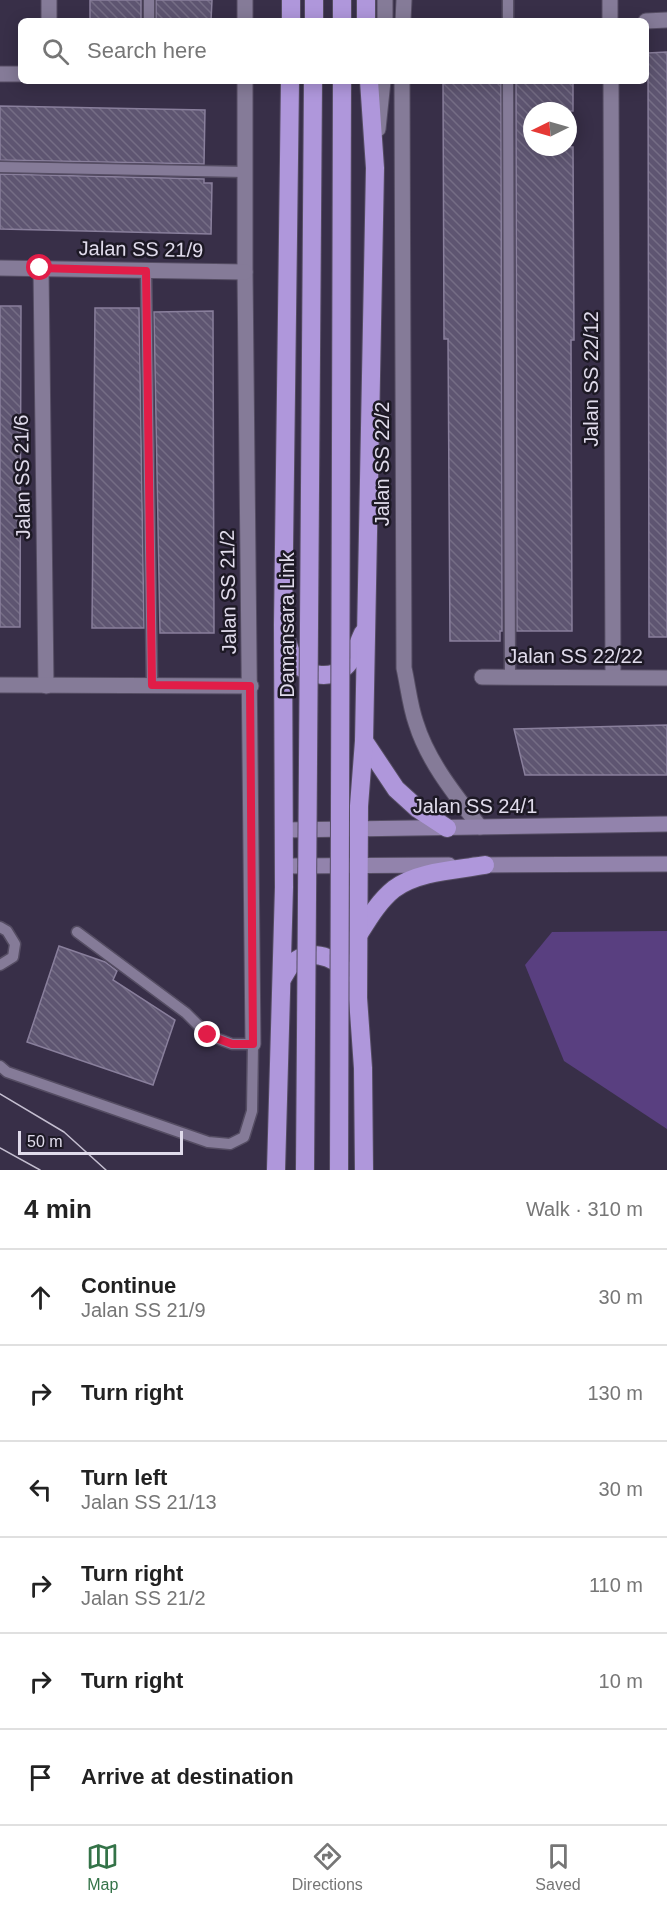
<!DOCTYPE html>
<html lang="en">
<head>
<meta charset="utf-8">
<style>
  body { margin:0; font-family:Arial,sans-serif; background:#f2f2f2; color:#222 }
  .compass { position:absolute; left:523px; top:102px; width:54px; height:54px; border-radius:50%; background:#fff; box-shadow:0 3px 15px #0003; rotate:265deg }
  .scale { position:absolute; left:18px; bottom:15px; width:165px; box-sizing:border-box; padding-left:6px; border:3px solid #e0dbeb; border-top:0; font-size:16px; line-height:21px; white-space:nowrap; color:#e0dbeb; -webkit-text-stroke:4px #1d1925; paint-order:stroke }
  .stop { position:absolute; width:18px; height:18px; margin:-14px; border:4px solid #e11d48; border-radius:50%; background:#fff }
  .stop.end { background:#e11d48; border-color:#fff; box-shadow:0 2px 6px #0008 }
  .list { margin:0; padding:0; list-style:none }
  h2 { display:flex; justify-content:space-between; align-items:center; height:78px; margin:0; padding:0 24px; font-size:26px }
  h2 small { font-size:20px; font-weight:400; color:#767676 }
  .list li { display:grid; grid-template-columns:39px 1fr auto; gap:18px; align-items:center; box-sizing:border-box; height:96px; padding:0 24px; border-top:2px solid #e0e0e0 }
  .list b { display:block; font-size:22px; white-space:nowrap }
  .list p { margin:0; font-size:20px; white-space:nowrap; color:#767676 }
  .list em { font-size:20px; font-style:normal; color:#767676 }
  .icon { flex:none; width:33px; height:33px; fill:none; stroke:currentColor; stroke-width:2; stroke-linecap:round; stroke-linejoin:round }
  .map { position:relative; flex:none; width:667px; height:1170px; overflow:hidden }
  .search { position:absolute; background:#fff; box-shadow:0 3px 15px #0003; left:18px; right:18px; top:18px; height:66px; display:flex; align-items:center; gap:15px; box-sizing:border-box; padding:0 21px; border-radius:9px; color:#767676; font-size:22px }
  .sheet { height:654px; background:#fff }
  nav { display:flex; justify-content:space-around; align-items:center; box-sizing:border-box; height:84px; border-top:2px solid #e0e0e0; background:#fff; font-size:16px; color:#767676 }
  nav a { display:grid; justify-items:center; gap:3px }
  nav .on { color:#347348 }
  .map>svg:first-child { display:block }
</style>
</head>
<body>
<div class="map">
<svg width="667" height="1170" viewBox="0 0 667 1170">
  <defs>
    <pattern id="building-back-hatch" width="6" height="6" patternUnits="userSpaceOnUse" patternTransform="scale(1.5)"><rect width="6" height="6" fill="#5e5571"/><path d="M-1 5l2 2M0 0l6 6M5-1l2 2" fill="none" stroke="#756d85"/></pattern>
  </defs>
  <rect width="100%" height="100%" fill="#382f48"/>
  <polygon fill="#593f80" points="667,931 667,1129 564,1061 525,965 552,932"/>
  <g fill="url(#building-back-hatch)" stroke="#897f9c" stroke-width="1.5">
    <rect x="90" y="0" width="51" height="21"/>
    <polygon points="156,0 212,0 211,21 156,21"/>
    <polygon points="667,52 667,637 649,637 648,53"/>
    <polygon points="443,81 501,81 502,631 500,631 500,641 450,641 448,339 444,339"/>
    <polygon points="516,81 573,81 573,111 532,111 532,147 573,147 574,340 571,340 572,631 517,631"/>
    <polygon points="0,106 205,110 204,164 0,160"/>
    <polygon points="0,174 204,179 204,183 212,183 211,234 0,229"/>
    <polygon points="0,306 21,306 20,627 0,627"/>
    <polygon points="95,308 139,308 144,628 92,628"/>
    <polygon points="213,311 214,633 160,633 154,312"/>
    <polygon points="667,725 667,775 525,775 514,729"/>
    <polygon points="59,946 105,962 117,971 113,980 175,1020 153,1085 27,1042"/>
  </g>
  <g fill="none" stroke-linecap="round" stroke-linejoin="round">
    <defs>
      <g id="lane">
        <polyline points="149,21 149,0"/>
        <polyline points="508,21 508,0"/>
        <polyline points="508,81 510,677"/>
        <polyline points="0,167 245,172"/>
        <polyline points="146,271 152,685"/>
        <polyline points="0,927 7,931 15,944 13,957 0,965"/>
        <polyline points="0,1066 7,1072 208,1142 230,1144 244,1137 252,1111 253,1044 232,1044 208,1035 186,1013 77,932"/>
      </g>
      <g id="street">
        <polyline points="49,0 49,21"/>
        <polyline points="245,0 245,21"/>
        <polyline points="610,0 610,21"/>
        <polyline points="385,21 385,0"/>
        <polyline points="403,21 404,0"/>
        <polyline points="646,21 667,20"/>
        <polyline points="0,74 21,74"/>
        <polyline points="245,81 245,272 253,1044"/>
        <path d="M402 81 404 668C408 686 410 706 416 723 428 762 456 796 480 827"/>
        <polyline points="611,81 613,677"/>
        <polyline points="378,129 383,81"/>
        <polyline points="0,268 245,272"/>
        <polyline points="41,268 46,686"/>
        <polyline points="482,677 667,678"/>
        <polyline points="0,685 251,686"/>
      </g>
      <g id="secondary">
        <polyline points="284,830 667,824"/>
        <polyline points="473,865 667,864"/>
        <polyline points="284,866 449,865"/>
      </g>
      <g id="highway">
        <polyline points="366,0 366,21"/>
        <polyline points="291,21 291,0"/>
        <polyline points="314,21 314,0"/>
        <polyline points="342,21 342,0"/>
        <path d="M286 638C289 647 291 657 298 664 309 677 332 679 345 667 354 659 358 643 363 633"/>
        <polyline points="364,741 396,789 418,809 447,828"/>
        <path d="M359 934C369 918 379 901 394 889 418 871 457 870 485 865"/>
        <path d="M282 979C285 975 287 970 290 966 305 947 335 955 347 973"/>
        <polyline points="276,1170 284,887 283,625 290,81"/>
        <polyline points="364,1170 363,1068 358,998 359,806 364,741 375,168 369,81"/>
      </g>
    </defs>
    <use href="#lane" stroke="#554d63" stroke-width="13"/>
    <use href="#street" stroke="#554d63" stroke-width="17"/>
    <use href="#secondary" stroke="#554d63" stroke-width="17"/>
    <use href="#highway" stroke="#554d63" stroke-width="20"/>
    <use href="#lane" stroke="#857b98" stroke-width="10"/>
    <use href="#street" stroke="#857b98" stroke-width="15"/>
    <use href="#secondary" stroke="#9283ac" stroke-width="15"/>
    <use href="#highway" stroke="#af97db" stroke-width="18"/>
    <g stroke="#c4bed0" stroke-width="1.5">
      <polyline points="0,1094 64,1132 106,1170"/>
      <polyline points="0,1148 40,1170"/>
    </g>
    <defs>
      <g id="highway-bridge">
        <polyline points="305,1170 313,81"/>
        <polyline points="339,1170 342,81"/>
      </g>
    </defs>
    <use href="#highway-bridge" stroke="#554d63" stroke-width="20" stroke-linecap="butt"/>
    <use href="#highway-bridge" stroke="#af97db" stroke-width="18"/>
  </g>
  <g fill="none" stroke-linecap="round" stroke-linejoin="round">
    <polyline stroke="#e11d48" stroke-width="8" points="40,268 146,271 152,685 250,686 253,1044 232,1044 208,1035"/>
  </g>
  <g text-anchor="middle" stroke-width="5" stroke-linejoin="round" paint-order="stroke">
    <g font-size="20" fill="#e0dbeb" stroke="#1d1925">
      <text transform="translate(141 249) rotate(1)" y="7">Jalan SS 21/9</text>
      <text transform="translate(591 379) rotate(-90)" y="7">Jalan SS 22/12</text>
      <text transform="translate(382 464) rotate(-90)" y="7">Jalan SS 22/2</text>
      <text transform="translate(22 477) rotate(-91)" y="7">Jalan SS 21/6</text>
      <text transform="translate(228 592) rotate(-91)" y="7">Jalan SS 21/2</text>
      <text transform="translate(287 625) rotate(-90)" y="7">Damansara Link</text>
      <text x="575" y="663">Jalan SS 22/22</text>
      <text x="475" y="813">Jalan SS 24/1</text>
    </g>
  </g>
</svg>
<svg class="compass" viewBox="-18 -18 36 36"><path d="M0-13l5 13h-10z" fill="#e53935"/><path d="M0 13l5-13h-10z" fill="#767676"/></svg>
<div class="scale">50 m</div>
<div class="stop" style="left:40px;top:268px"></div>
<div class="stop end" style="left:208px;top:1035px"></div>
<div class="search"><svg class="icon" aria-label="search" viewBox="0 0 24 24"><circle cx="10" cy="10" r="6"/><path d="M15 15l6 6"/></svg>Search here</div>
</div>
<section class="sheet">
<h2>4 min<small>Walk · 310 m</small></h2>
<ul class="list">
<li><svg class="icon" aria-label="ahead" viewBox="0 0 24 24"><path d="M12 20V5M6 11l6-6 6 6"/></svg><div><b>Continue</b><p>Jalan SS 21/9</p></div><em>30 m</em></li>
<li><svg class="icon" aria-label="right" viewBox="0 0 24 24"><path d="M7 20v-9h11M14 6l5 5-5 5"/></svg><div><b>Turn right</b></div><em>130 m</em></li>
<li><svg class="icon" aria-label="left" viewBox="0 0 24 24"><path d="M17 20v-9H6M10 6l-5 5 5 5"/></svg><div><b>Turn left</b><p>Jalan SS 21/13</p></div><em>30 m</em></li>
<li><svg class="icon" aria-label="right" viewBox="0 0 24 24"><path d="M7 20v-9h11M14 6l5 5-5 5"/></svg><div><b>Turn right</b><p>Jalan SS 21/2</p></div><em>110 m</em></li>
<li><svg class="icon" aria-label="right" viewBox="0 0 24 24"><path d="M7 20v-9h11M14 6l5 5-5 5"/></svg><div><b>Turn right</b></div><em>10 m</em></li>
<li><svg class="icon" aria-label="arrive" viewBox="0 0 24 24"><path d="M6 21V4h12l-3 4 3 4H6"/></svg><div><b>Arrive at destination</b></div></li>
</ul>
</section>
<nav>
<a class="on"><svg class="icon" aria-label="map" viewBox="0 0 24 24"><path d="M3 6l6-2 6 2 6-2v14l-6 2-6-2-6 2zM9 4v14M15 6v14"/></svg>Map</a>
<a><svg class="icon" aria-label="directions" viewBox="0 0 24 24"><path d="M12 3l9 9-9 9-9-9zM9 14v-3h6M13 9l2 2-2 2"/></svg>Directions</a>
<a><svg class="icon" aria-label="saved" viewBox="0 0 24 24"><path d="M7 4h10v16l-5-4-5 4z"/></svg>Saved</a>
</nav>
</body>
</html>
